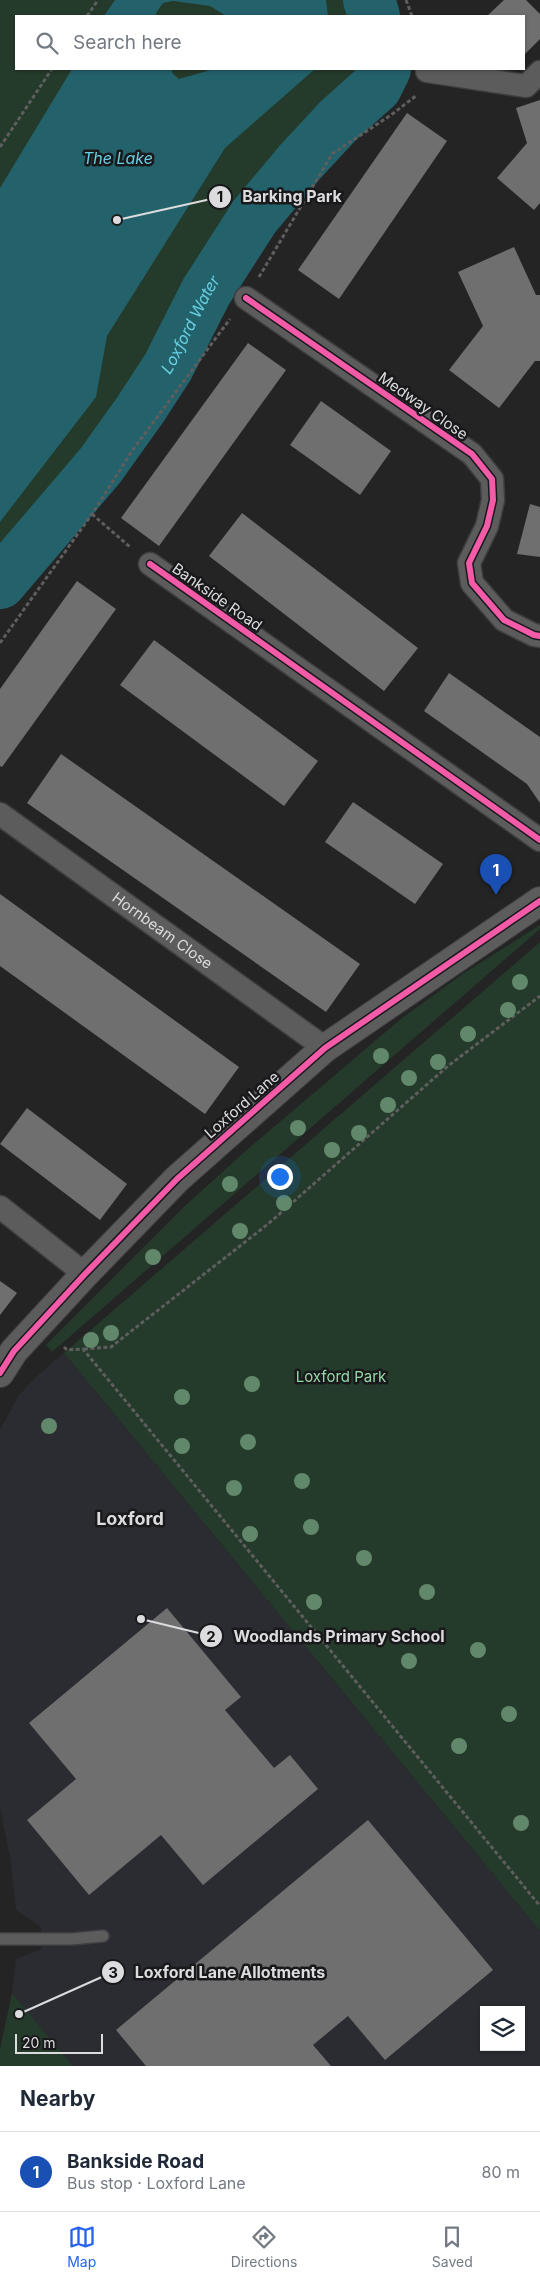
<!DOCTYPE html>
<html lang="en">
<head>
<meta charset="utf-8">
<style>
  body { margin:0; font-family:Inter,sans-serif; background:#f2f2f3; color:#1f2937 }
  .controls { position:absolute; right:15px; bottom:15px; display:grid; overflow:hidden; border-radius:0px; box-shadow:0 1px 4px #0004 }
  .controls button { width:45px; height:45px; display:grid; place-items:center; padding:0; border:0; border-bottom:1px solid #e0e1e3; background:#fff; color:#1f2937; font:25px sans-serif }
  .scale { position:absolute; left:15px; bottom:12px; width:88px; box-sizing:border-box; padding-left:5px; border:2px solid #dcdcde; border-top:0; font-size:14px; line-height:18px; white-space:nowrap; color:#dcdcde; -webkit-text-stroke:4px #19191c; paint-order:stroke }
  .you { position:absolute; left:279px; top:1176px; width:18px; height:18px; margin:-12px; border:4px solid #fff; border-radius:50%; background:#1a73e8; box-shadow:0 0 0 8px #1a73e833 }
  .badge { display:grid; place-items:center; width:32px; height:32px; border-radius:50%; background:#2563eb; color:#fff; font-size:16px; font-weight:700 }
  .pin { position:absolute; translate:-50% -41px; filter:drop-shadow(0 1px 2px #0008) }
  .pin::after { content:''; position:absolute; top:26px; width:18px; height:15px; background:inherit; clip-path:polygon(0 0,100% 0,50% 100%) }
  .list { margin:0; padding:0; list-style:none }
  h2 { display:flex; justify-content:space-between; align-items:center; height:65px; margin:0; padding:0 20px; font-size:21px }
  h2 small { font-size:16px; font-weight:400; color:#747a83 }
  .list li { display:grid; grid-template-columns:32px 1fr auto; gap:15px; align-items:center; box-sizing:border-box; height:80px; padding:0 20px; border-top:1px solid #e0e1e3 }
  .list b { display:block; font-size:19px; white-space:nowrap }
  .list p { margin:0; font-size:16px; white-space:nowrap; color:#747a83 }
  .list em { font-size:16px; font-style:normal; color:#747a83 }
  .icon { flex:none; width:28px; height:28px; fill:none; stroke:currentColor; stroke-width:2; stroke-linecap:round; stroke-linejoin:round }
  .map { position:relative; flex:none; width:540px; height:2066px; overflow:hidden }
  .search { position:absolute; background:#fff; box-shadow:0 1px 4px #0004; left:15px; right:15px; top:15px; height:55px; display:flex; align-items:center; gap:12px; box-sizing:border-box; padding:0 18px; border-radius:0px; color:#747a83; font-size:19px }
  .sheet { height:145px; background:#fff }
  nav { display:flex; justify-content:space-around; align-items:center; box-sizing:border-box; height:70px; border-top:1px solid #e0e1e3; background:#fff; font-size:14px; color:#747a83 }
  nav a { display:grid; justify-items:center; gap:2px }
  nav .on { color:#2563eb }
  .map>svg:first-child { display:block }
</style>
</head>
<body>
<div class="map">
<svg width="540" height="2066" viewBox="0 0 540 2066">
  <rect width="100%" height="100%" fill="#242425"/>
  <path fill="#2b2c32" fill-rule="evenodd" d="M64 1353 540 1931V2066H73L12 1993 16 1959 41 1949V1927L16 1910 11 1863 0 1807V1430L19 1395 36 1377ZM484 2010H521V2047H484Z"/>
  <g fill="#243a2a">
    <polygon points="0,0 359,0 365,16 16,16 16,69 377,69 368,84 309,141 278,158 190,282 143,361 140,383 116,419 0,556"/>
    <polygon points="540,925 540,929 52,1352 46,1345 187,1204 249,1148 402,1018 464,973"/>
    <polygon points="540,942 540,1931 64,1353"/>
    <polygon points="12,1993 73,2066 0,2066 0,2049"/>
  </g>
  <g fill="#23616b">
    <polygon points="115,0 326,0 328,16 226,16 210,6 173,1 163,3 156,13 157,16 104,16"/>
    <polygon points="72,69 171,69 173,74 179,79 214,69 315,69 225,148 107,336 96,397 0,522 0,188"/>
  </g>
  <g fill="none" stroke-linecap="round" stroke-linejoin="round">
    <g stroke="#23616b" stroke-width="52">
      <polyline points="369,0 374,16"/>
      <path id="s1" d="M0 583 100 466 140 410 168 367 206 292 254 217 300 162 339 120 376 87 385 69"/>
    </g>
  </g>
  <g fill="#6f6f70">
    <polygon points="504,0 526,0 540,14 540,39 524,55 524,16 487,16"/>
    <polygon points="540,100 540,203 534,210 497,178 527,143 516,108"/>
    <polygon points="407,113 447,141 339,299 298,270"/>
    <polygon points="514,247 536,295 540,295 540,361 535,361 499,408 449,370 483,326 458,272"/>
    <polygon points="248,343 286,370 159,546 121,518"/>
    <polygon points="321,401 391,451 360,495 290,445"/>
    <polygon points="530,504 540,507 540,557 517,554"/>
    <polygon points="242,513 418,648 384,691 209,556"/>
    <polygon points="77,581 116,609 2,767 0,766 0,689"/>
    <polygon points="154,640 318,761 284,806 120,685"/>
    <polygon points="449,673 540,737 540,803 527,784 424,711"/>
    <polygon points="61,754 360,964 326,1012 27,803"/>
    <polygon points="353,802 443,864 415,904 325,842"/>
    <polygon points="0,894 239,1067 205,1114 0,966"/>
    <polygon points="27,1108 127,1184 100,1220 0,1144"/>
    <polygon points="0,1281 17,1293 0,1315"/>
    <polygon points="167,1608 241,1697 225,1710 274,1768 290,1755 318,1789 203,1885 161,1835 89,1895 27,1820 76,1779 29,1723"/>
    <polygon points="368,1820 493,1970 385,2060 348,2016 313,2045 331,2066 146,2066 116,2030"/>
  </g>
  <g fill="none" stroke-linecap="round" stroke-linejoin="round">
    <defs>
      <polyline id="service" points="0,1939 71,1939 103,1936"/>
      <g id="minor">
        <polyline points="427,71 526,86 540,72"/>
        <polyline points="246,298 472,454 492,479 493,500 487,526 469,563 472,583 504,620 534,635 540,636"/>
        <polyline points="150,564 540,840"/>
        <path id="s2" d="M0 814 325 1048"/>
        <polyline points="0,1207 85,1274"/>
      </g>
      <polyline id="tertiary" points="0,1373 14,1351 85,1274 177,1179 325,1048 540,901"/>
    </defs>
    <use href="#service" stroke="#3e3e40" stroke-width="14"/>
    <use href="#minor" stroke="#3e3e40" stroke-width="25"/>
    <use href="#tertiary" stroke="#3e3e40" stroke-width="30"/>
    <g stroke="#5e5e5e" stroke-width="3" stroke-dasharray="4 2.5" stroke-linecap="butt">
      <polyline points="406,0 412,16"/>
      <polyline points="87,16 98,0"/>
      <polyline points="0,147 52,69"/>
      <polyline points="259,277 332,154 391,115 417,95"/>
      <polyline points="92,514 130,547"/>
      <polyline points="0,643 92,514 132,451 230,319"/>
      <polyline points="64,1347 67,1350 83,1349 540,1906"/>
      <polyline points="84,1349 111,1347 268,1224 448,1066 540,996"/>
    </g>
    <use href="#service" stroke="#5c5c5d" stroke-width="11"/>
    <use href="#minor" stroke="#5c5c5d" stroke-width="22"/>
    <use href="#tertiary" stroke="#5c5c5d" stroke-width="28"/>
    <defs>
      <g id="cycleway">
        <polyline points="246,298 472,454 492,479 493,500 487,526 469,563 472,583 504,620 534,635 540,636"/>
        <polyline points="150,564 540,840"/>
        <polyline points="0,1373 14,1351 85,1274 177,1179 325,1048 540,901"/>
      </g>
    </defs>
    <use href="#cycleway" stroke="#19191c" stroke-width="9"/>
    <use href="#cycleway" stroke="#f35aa7" stroke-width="6"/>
  </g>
  <g fill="#62886c">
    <circle cx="520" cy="982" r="8"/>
    <circle cx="508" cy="1010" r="8"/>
    <circle cx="468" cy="1034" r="8"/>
    <circle cx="381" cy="1056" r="8"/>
    <circle cx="438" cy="1062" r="8"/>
    <circle cx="409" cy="1078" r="8"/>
    <circle cx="388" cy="1105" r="8"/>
    <circle cx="298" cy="1128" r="8"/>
    <circle cx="359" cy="1133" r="8"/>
    <circle cx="332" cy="1150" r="8"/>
    <circle cx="230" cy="1184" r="8"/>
    <circle cx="284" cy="1203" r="8"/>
    <circle cx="240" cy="1231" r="8"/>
    <circle cx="153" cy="1257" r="8"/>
    <circle cx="111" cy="1333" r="8"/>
    <circle cx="91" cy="1340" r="8"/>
    <circle cx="252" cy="1384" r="8"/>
    <circle cx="182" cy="1397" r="8"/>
    <circle cx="49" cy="1426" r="8"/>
    <circle cx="248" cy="1442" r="8"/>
    <circle cx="182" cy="1446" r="8"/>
    <circle cx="302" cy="1481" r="8"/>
    <circle cx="234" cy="1488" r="8"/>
    <circle cx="311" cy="1527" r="8"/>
    <circle cx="250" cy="1534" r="8"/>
    <circle cx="364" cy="1558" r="8"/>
    <circle cx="427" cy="1592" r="8"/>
    <circle cx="314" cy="1602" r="8"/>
    <circle cx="478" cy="1650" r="8"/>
    <circle cx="409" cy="1661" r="8"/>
    <circle cx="509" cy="1714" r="8"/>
    <circle cx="459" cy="1746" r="8"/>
    <circle cx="521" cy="1823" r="8"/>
  </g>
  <g text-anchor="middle" stroke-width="5" stroke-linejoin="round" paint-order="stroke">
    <g font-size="15" fill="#dcdcde" stroke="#19191c">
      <text transform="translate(423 406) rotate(35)" y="5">Medway Close</text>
      <text transform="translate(217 597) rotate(35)" y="5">Bankside Road</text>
      <text dy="5" stroke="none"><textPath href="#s2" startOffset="200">Hornbeam Close</textPath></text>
      <text transform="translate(242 1105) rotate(-41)" y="5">Loxford Lane</text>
    </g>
    <g font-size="15" fill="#95d9a7" stroke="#19191c">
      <text x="341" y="1382">Loxford Park</text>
    </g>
    <g font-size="16" font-style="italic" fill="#68cfe1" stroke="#19191c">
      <text x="118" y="164">The Lake</text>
      <text dy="6" stroke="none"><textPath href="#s1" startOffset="322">Loxford Water</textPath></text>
    </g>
    <g font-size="18" font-weight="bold" fill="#dcdcde" stroke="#19191c">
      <text x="130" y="1525">Loxford</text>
    </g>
  </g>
  <path fill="none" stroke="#dcdcde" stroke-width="2" d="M117 220L220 197M141 1619L211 1636M19 2014L113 1972"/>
  <g fill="#dcdcde" stroke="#19191c" stroke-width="2">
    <circle cx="117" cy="220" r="5"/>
    <circle cx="141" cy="1619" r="5"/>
    <circle cx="19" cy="2014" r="5"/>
    <circle cx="220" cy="197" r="12"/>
    <circle cx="211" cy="1636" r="12"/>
    <circle cx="113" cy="1972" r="12"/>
  </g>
  <g font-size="15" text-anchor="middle" font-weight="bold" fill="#111">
    <text x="220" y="202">1</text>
    <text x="211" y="1642">2</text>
    <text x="113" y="1978">3</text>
  </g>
  <g font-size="16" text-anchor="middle" font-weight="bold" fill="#dcdcde" stroke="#19191c" stroke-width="5" stroke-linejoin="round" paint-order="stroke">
    <text x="292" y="202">Barking Park</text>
    <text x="339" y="1642">Woodlands Primary School</text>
    <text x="230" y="1978">Loxford Lane Allotments</text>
  </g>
</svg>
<div class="controls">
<button><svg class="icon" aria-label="layers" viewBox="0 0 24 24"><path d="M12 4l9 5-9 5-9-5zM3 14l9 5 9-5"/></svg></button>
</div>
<div class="scale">20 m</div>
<div class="you"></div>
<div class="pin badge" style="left:496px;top:895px;background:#1a4fb4">1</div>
<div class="search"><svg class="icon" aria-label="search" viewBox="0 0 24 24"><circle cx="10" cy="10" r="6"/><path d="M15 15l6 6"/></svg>Search here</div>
</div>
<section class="sheet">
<h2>Nearby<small></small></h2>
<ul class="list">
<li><span class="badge" style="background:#1a4fb4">1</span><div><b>Bankside Road</b><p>Bus stop · Loxford Lane</p></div><em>80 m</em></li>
</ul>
</section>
<nav>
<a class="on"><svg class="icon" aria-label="map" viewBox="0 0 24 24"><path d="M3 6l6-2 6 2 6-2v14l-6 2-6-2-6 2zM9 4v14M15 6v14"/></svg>Map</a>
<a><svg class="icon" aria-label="directions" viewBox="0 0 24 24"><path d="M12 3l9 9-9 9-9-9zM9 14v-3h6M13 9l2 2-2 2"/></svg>Directions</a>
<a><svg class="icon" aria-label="saved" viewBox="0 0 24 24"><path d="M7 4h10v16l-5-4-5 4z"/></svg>Saved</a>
</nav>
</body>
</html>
